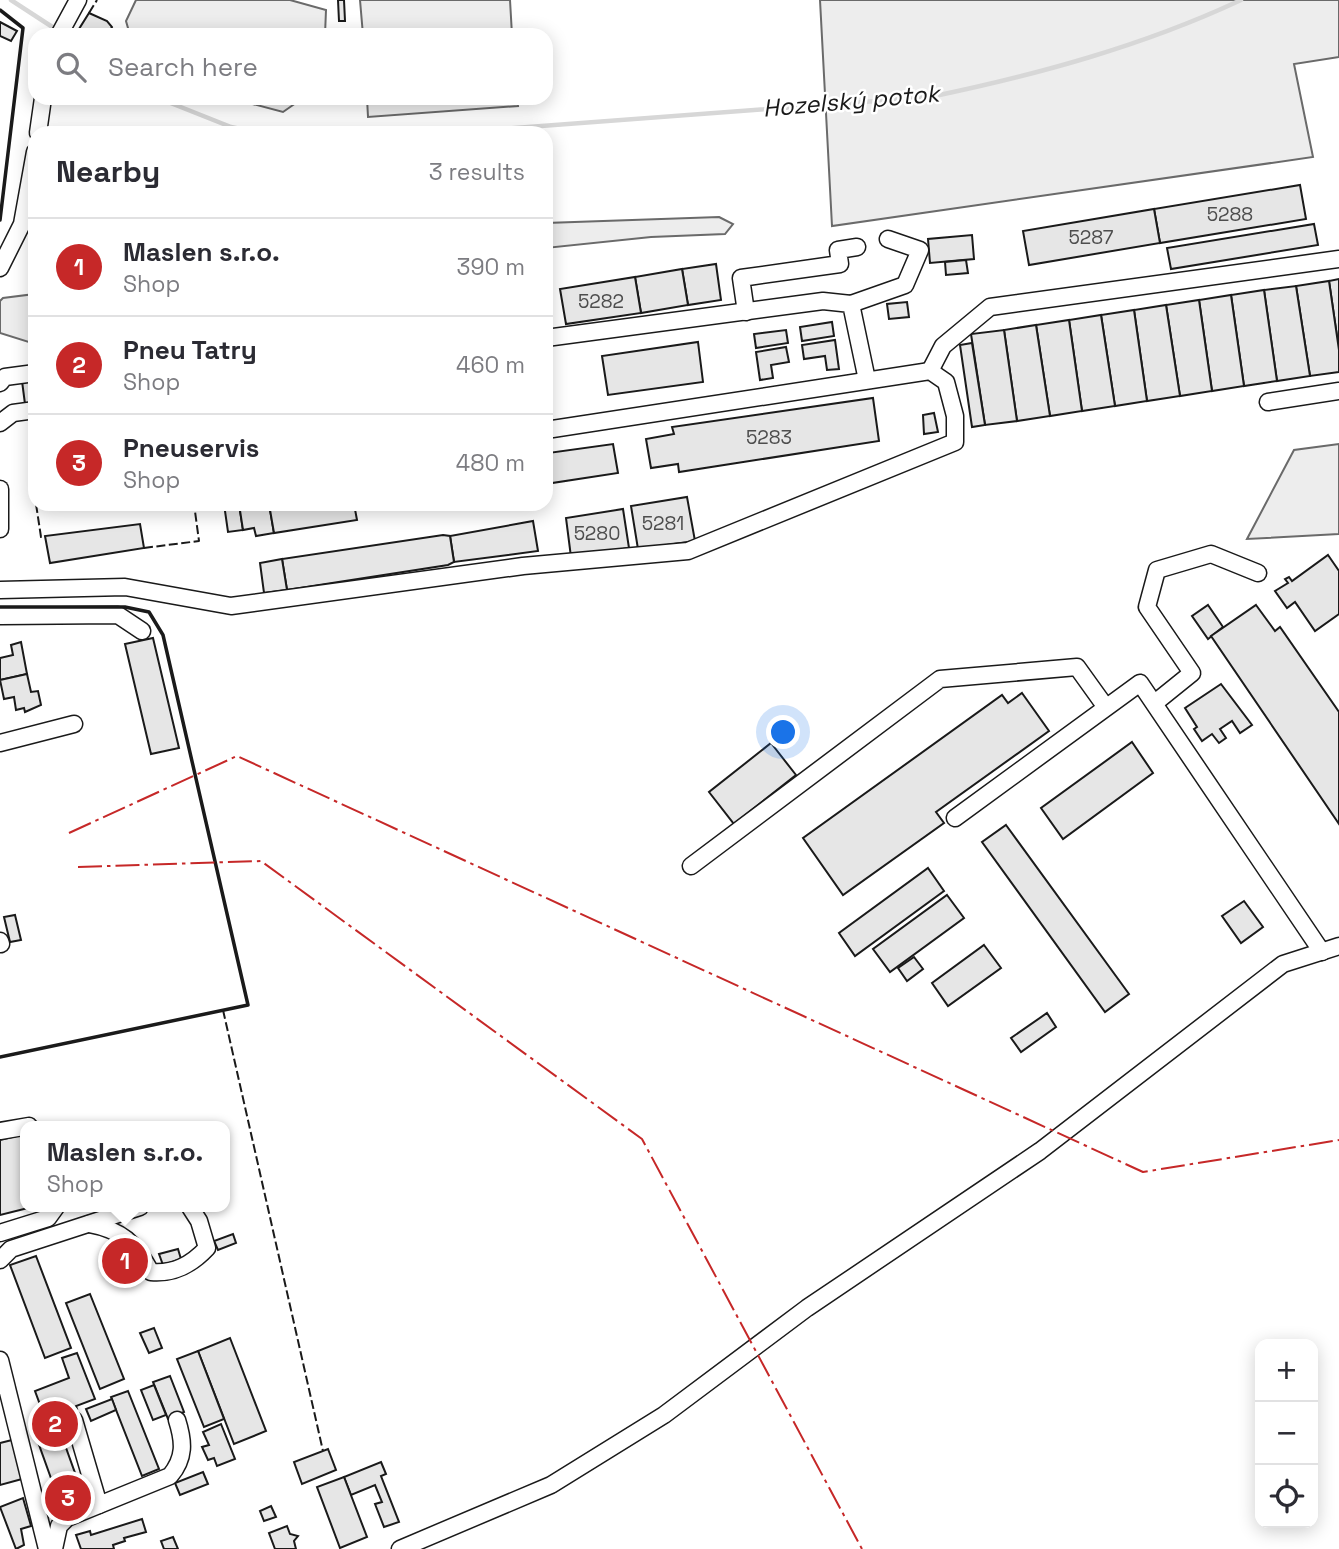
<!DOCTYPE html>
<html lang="en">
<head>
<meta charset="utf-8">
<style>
  body { margin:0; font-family:"Space Grotesk",sans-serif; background:#f2f2f3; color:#2b2b33 }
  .controls { position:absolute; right:21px; bottom:21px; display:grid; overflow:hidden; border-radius:14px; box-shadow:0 4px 18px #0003 }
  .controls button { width:63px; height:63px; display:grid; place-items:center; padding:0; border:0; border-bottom:2px solid #e1e1e2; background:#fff; color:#2b2b33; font:35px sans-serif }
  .you { position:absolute; left:784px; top:733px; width:24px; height:24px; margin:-18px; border:5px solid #fff; border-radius:50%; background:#1a73e8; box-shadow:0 0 0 10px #1a73e833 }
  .badge { display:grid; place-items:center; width:46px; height:46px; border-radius:50%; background:#c62828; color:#fff; font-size:23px; font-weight:700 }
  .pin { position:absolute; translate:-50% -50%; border:4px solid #fff; box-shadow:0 2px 7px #0006 }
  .popup { position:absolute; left:20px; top:1121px; width:210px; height:91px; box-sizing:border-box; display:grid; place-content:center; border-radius:14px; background:#fff; filter:drop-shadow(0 2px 5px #0005); font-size:23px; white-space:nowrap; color:#7c7c81 }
  .popup b { font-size:26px; color:#2b2b33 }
  .popup::after { content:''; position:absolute; left:50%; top:100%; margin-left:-14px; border:14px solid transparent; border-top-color:#fff }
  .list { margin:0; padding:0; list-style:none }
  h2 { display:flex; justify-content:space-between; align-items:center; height:91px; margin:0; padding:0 28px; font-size:30px }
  h2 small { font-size:23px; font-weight:400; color:#7c7c81 }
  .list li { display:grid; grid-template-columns:46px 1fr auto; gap:21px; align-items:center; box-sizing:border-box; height:98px; padding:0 28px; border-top:2px solid #e1e1e2 }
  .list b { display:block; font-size:26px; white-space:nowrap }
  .list p { margin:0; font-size:23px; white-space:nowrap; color:#7c7c81 }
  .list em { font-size:23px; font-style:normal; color:#7c7c81 }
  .icon { flex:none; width:38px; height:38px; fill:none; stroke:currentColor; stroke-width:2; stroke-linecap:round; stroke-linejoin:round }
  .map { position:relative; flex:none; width:1339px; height:1549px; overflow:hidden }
  .search { position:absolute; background:#fff; box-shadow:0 4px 18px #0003; left:28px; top:28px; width:525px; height:77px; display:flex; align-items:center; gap:18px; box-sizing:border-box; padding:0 24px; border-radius:21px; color:#7c7c81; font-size:26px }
  .panel { position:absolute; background:#fff; box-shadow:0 4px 18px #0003; left:28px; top:126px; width:525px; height:385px; border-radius:21px }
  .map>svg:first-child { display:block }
</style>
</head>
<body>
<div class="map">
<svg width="1339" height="1549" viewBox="0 0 1339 1549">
  <rect width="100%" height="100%" fill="#fff"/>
  <g fill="#ededed" stroke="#6a6a6a" stroke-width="2">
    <polygon points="136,0 290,0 326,10 325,35 130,35 126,21"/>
    <polygon points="360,0 510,0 512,35 363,35"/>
    <polygon points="820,0 1339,0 1339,57 1294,64 1313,157 832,226"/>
    <polygon points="230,98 303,98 283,112"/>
    <polygon points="367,98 517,98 518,106 368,117"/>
    <polygon points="719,217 733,224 725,234 651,237 546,248 546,223"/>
    <polygon points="35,294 35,344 0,333 0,301 3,298"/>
    <polygon points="1339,444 1339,534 1247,539 1294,450"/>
  </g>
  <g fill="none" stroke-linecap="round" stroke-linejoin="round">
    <g stroke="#d7d7d7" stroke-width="4.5">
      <polyline points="11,0 57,30"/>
      <polyline points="158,98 231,127 259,133"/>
      <path d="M446 133 930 97C1036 75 1143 46 1241 0"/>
    </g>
  </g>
  <g fill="#e6e6e6" stroke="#1a1a1a" stroke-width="2">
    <polygon points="338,0 344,0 345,21 339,21"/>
    <polygon points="89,13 107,21 112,27 107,35 89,35 79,29"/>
    <polygon points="0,22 17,31 11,41 0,36"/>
    <polygon points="1300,185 1306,219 1160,243 1154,209"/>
    <polygon points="1154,209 1160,243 1029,265 1023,231"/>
    <polygon points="1314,224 1318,245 1171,269 1167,248"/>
    <polygon points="972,235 974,259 930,263 928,239"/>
    <polygon points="966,260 968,273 946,275 945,262"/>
    <polygon points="716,264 721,300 688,305 682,269"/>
    <polygon points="682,269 688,305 641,313 635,277"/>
    <polygon points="635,277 641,313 566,324 560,289"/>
    <polygon points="1339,279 1339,350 1329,281"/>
    <polygon points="1329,281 1339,350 1339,372 1310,376 1296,286"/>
    <polygon points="1296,286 1310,376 1277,381 1264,290"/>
    <polygon points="1264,290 1277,381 1244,386 1231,295"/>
    <polygon points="1231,295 1244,386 1212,391 1199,300"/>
    <polygon points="1199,300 1212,391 1180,396 1166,305"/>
    <polygon points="907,302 909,317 889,319 887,304"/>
    <polygon points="1166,305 1180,396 1147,401 1134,310"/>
    <polygon points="1134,310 1147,401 1115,406 1101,315"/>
    <polygon points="1101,315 1115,406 1082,411 1069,320"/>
    <polygon points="1069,320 1082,411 1050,416 1036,325"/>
    <polygon points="832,322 834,336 802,341 800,327"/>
    <polygon points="1036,325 1050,416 1017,421 1004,330"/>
    <polygon points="786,330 788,343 756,348 754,334"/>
    <polygon points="1004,330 1017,421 985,425 971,334"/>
    <polygon points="835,340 839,369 827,370 825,356 804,359 802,345"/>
    <polygon points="698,342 703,382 608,395 602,356"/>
    <polygon points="972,343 985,425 972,427 960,345"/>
    <polygon points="786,347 789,362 771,365 773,378 760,380 756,352"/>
    <polygon points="35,379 35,402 25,404 22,381"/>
    <polygon points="873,398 879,441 679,472 678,464 651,468 646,439 674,434 672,427"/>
    <polygon points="934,413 938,432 924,434 923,415"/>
    <polygon points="613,444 618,473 552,483 548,453"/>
    <polygon points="687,497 695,541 638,549 631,506"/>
    <polygon points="224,504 239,504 243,530 228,532"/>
    <polygon points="239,504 269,504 274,533 256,536 254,528 243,530"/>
    <polygon points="269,504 354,504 357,520 274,533"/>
    <polygon points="623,509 629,548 571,557 566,518"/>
    <polygon points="533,521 538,551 454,562 450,536"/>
    <polygon points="140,524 144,548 50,563 45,536"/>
    <polygon points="443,535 450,536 454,562 448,565 287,590 282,559"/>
    <polygon points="1328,555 1339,571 1339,614 1315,631 1295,602 1287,608 1275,591 1288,583 1285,579 1289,577 1292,581"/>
    <polygon points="282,559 287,590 264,593 260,563"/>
    <polygon points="1208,605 1223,627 1208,639 1192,616"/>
    <polygon points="1256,605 1275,631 1280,627 1339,712 1339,824 1211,636"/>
    <polygon points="153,638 179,748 151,754 125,644"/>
    <polygon points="21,642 27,674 0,680 0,658 13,655 11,645"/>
    <polygon points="27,674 31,692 38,691 41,705 25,712 24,708 16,710 14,697 4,699 0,680"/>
    <polygon points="1221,684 1252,725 1240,733 1232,721 1220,729 1226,738 1219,743 1212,734 1202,741 1194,729 1197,727 1185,708"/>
    <polygon points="1022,693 1049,731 936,812 944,823 843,895 803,838 1002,695 1008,703"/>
    <polygon points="1132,742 1153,773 1063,839 1041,808"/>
    <polygon points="771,743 796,775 734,824 709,792"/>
    <polygon points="1006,825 1129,994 1105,1012 982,842"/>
    <polygon points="928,868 944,891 855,956 839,933"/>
    <polygon points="947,895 964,918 890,972 873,949"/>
    <polygon points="1244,901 1263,927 1241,943 1222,916"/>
    <polygon points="15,915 21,940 10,942 4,917"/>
    <polygon points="984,945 1001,968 948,1006 932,983"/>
    <polygon points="914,957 923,969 907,981 898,968"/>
    <polygon points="1047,1013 1056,1027 1021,1052 1011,1038"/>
    <polygon points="25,1134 25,1207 32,1207 0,1215 0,1140"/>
    <polygon points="233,1234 236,1243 218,1250 214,1241"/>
    <polygon points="178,1249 181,1259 163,1265 159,1254"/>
    <polygon points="36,1256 71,1348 45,1358 10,1265"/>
    <polygon points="90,1294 124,1379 100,1389 66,1303"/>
    <polygon points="154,1328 162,1348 149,1353 140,1333"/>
    <polygon points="230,1338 266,1431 234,1444 198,1351"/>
    <polygon points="198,1351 224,1419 204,1427 177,1359"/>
    <polygon points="77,1353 95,1399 76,1406 77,1409 45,1418 35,1391 69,1378 62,1358"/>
    <polygon points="170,1376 184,1412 168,1419 153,1382"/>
    <polygon points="154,1385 166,1415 153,1420 141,1390"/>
    <polygon points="128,1391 159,1469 142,1476 111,1397"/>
    <polygon points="112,1399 116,1410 91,1421 86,1409"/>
    <polygon points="56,1420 75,1473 52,1481 33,1428"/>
    <polygon points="221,1424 235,1459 217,1466 214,1458 208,1460 202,1447 209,1445 203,1432"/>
    <polygon points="12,1440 22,1479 0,1485 0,1443"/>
    <polygon points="328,1449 336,1470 302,1484 294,1462"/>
    <polygon points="381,1462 386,1474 381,1476 399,1522 384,1527 375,1504 382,1502 375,1485 351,1495 344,1477"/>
    <polygon points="203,1472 208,1484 180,1495 175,1483"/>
    <polygon points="73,1474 77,1486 53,1495 49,1483"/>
    <polygon points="344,1477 367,1537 340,1548 317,1487"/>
    <polygon points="78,1488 82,1499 58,1508 54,1497"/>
    <polygon points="23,1498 31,1526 21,1529 24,1545 16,1549 0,1507"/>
    <polygon points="271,1506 276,1517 264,1521 260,1511"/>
    <polygon points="142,1519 146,1532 124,1538 125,1541 113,1545 114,1549 81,1549 76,1535 90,1531 91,1535"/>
    <polygon points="287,1526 290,1534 298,1536 294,1541 296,1549 275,1549 269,1533"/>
    <polygon points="173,1537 178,1549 164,1549 161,1541"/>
  </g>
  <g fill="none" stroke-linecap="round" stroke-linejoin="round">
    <defs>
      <g id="minor">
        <polyline points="59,35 78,0"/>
        <polyline points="38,133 43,98"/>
        <polyline points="0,268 22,224 35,152"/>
        <polyline points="851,304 905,285 920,250 888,239"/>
        <polyline points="746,312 741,278 840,264 838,250 857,247"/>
        <polyline points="546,338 823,301 851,304 867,380"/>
        <polyline points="930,371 943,346 990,307 1339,259"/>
        <polyline points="0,383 5,377 35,373"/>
        <polyline points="1268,402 1339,391"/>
        <polyline points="0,423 13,413 35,410"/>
        <polyline points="0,489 0,529"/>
        <polyline points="0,590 125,587 231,606 523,566 688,551 955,442 955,416 946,382 930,371 546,430"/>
        <polyline points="0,616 118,615 142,631"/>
        <polyline points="1156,702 1192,673 1147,607 1157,570 1211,554 1258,573"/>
        <polyline points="0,743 74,724"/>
        <polyline points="955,818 1140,683 1322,952"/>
        <polyline points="691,866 940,679 1077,667 1105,706"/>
        <polyline points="0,941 1,944"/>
        <polyline points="0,1131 29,1126"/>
        <path d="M89 1224C122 1230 135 1243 151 1272 174 1274 191 1265 207 1248L199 1221 190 1207"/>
        <polyline points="0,1233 48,1218 56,1207"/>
        <polyline points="0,1260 11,1249 140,1207"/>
        <polyline points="0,1360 47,1549"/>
        <polyline points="74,1420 99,1505"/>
        <path d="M54 1549 59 1526 67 1518 170 1476C185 1458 184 1442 177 1420"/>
        <polyline points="400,1549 551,1485 664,1415 807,1308 1040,1151 1283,964 1339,946"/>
      </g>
    </defs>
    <use href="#minor" stroke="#1a1a1a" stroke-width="19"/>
    <use href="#minor" stroke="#fff" stroke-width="16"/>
    <g stroke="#1a1a1a" stroke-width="2" stroke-dasharray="9 3.5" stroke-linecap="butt">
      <polyline points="89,13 97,0"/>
      <polyline points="36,504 41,537 45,536"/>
      <polyline points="144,548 199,541 194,504"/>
      <polyline points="223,1010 323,1451"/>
    </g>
    <g stroke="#1a1a1a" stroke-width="3.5">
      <polyline points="0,10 23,28 0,220"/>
      <polyline points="0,607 125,607 149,612 163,635 248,1005 0,1057"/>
    </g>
    <g stroke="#c62828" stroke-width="2" stroke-dasharray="24 5 3.5 5" stroke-linecap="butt">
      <polyline points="69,833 237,756 1143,1172 1339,1140"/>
      <polyline points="78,867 261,861 642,1139 862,1549"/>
    </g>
  </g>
  <g text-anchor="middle" stroke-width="5" stroke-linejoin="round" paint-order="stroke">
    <g font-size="19" fill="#4d4d4d">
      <text x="1230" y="221">5288</text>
      <text x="1091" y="244">5287</text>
      <text x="601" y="308">5282</text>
      <text x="769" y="444">5283</text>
      <text x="663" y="530">5281</text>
      <text x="597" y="540">5280</text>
    </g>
    <g font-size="24" font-style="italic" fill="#1a1a1a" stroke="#fff">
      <text transform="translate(851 101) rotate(-5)" y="8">Hozelský potok</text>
    </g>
  </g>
</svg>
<div class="controls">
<button>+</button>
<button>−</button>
<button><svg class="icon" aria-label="locate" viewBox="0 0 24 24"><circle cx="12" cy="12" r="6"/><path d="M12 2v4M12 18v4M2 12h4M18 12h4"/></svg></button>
</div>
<div class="you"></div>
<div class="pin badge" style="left:125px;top:1261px">1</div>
<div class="popup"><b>Maslen s.r.o.</b>Shop</div>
<div class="pin badge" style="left:55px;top:1424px">2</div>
<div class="pin badge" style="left:68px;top:1498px">3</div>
<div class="search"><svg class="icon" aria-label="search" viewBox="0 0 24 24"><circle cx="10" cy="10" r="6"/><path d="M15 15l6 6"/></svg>Search here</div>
<section class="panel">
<h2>Nearby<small>3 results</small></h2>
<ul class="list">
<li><span class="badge">1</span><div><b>Maslen s.r.o.</b><p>Shop</p></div><em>390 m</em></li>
<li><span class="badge">2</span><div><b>Pneu Tatry</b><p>Shop</p></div><em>460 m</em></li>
<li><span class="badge">3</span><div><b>Pneuservis</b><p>Shop</p></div><em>480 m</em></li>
</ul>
</section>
</div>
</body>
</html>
